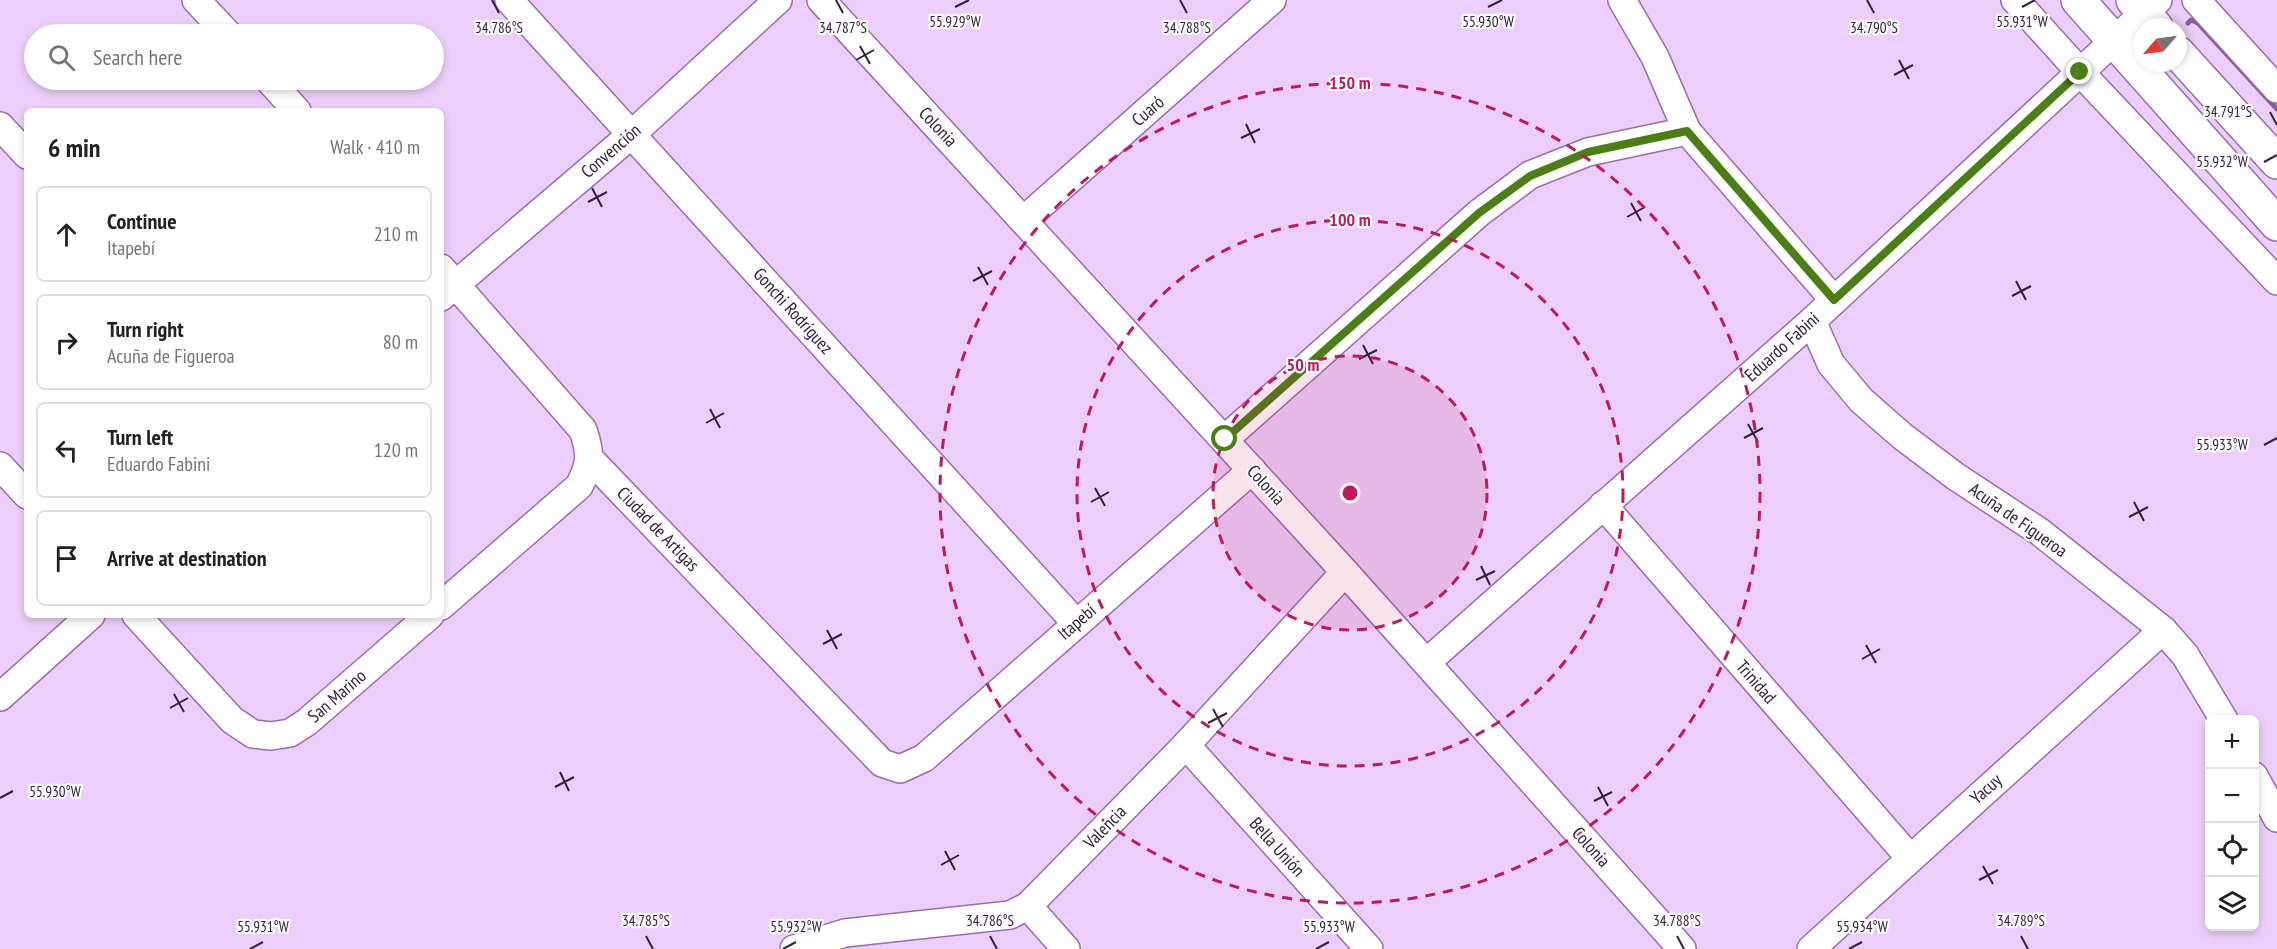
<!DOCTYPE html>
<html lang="en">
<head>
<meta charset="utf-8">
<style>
  body { margin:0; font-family:"PT Sans Narrow",sans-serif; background:#f6f6f6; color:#202124 }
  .controls { position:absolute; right:18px; bottom:18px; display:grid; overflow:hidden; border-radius:9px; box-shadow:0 3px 9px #0003 }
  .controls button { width:54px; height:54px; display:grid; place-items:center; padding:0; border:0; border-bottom:2px solid #e0e0e0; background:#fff; color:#202124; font:30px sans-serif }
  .compass { position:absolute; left:2133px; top:18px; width:54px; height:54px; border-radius:50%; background:#fff; box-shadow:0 3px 9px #0003; rotate:242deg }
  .stop { position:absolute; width:18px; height:18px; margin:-14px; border:4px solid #4a7f13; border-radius:50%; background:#fff }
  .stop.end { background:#4a7f13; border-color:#fff; box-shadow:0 2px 6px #0008 }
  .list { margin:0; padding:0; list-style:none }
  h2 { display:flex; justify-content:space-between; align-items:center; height:78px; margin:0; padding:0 24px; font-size:26px }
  h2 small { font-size:20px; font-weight:400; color:#757577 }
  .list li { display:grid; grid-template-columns:39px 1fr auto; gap:18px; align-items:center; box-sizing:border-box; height:96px; margin:0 12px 12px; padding:0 12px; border:2px solid #e0e0e0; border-radius:9px }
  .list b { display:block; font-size:22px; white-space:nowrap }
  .list p { margin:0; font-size:20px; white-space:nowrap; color:#757577 }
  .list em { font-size:20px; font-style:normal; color:#757577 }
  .icon { flex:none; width:33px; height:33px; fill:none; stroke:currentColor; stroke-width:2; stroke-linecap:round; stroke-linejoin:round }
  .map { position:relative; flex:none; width:2277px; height:949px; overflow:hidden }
  .search { position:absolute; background:#fff; box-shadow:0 3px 9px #0003; left:24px; top:24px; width:420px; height:66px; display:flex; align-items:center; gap:15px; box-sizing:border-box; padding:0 21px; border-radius:33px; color:#757577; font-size:22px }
  .panel { position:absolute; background:#fff; box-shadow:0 3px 9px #0003; left:24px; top:108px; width:420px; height:510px; border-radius:9px }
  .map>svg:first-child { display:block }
</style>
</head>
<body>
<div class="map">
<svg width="2277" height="949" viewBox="0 0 2277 949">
  <rect width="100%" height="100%" fill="#ebcffa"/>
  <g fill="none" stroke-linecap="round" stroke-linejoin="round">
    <polyline stroke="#856098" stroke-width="5" points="2188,23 2191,20 2198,23 2277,109"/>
    <defs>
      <g id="minor">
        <polyline points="196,0 228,34"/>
        <polyline points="509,0 1076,623"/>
        <polyline points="821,0 1345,572 1682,949"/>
        <polyline points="1622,0 1655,57 1687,131 1834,300"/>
        <polyline points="2015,0 2080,72 2277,281"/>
        <polyline points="2196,0 2277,89"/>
        <polyline points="269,80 297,111"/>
        <polyline points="0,126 27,155"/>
        <polyline points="1024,220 1272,0"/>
        <path d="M441 268 583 430C591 453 591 464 579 486L441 606"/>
        <polyline points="441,297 632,134 778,0"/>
        <polyline points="1812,321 1831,364 1861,400 1902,436 1955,476 2040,532 2163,630 2185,655 2224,720"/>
        <polyline points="1225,439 1479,213 1530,175 1588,152 1687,131"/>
        <polyline points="589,458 882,763 900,769 924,758 1252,470"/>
        <polyline points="0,466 27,495"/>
        <polyline points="1603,505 1910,858"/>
        <polyline points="136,615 232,720 253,734 271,736 290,733 307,722 430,615"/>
        <polyline points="1427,662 1812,321 2158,0"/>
        <polyline points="0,697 91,615"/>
        <polyline points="1186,745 1369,949"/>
        <polyline points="2254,776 2277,818"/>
        <polyline points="1028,906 1066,949"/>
        <polyline points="794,949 845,933 1010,915 1028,906 1186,745 1345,572"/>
        <polyline points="1811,949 2163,630"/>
      </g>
      <g id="highway">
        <polyline points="2078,0 2277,224"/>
        <polyline points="2133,0 2156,27"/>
        <polyline points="2178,53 2277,162"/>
      </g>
    </defs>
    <use href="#minor" stroke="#986daf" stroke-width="30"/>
    <use href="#highway" stroke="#986daf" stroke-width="36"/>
    <use href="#minor" stroke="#fff" stroke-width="27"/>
    <use href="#highway" stroke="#fff" stroke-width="33"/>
  </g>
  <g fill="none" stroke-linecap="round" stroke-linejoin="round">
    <polyline stroke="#4a7f13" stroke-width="8" points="1225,439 1479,213 1530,176 1588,152 1687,131 1834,300 2080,72"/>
  </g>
  <path fill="none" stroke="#33213c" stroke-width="2" d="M492 0 499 13M836 0 843 13M1180 0 1187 13M1867 0 1874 13M955 7 969 0M1488 7 1502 0M2022 7 2035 0M860 46 870 64M856 60 874 50M1899 60 1909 79M1894 75 1913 65M2270 112 2277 125M1246 124 1255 143M1241 138 1260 129M2264 162 2277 155M592 188 602 207M588 202 607 192M1631 203 1641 221M1627 217 1645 207M978 267 988 285M973 281 992 271M2016 281 2026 300M2012 296 2031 286M1363 345 1373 364M1359 359 1377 350M710 409 720 428M706 423 724 413M1748 424 1758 442M1744 438 1763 428M2264 445 2277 438M1095 488 1105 506M1091 502 1109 492M2134 502 2144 521M2129 517 2148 507M1481 566 1490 585M1476 580 1495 571M827 630 837 649M823 644 842 634M1866 645 1876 663M1862 659 1880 649M174 694 184 712M170 708 188 698M1213 709 1223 727M1208 723 1227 713M560 772 569 791M555 787 574 777M1598 787 1608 806M0 798 13 791M1594 801 1612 792M945 851 955 870M941 865 959 855M1983 866 1993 884M1979 880 1998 870M646 936 653 949M990 936 997 949M1677 936 1684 949M2021 936 2028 949M250 949 263 942M783 949 796 942M1316 949 1329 942M1849 949 1862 942"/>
  <circle cx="1350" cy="493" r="137" fill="#c2185b" fill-opacity=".12"/>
  <g fill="none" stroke="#c2185b" stroke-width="3" stroke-dasharray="10 8">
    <circle cx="1350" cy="493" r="137"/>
    <circle cx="1350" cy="493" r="273"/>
    <circle cx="1350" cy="493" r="410"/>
  </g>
  <g text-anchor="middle" stroke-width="4.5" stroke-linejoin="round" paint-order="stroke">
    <g font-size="18" fill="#33213c" stroke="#fcfcfc">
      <text transform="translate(1148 111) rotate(-41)" y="6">Cuaró</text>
      <text transform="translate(938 127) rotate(47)" y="6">Colonia</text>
      <text transform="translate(611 151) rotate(-41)" y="6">Convención</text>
      <text transform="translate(793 311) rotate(48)" y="6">Gonchi Rodríguez</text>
      <text transform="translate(1782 347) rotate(-42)" y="6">Eduardo Fabini</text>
      <text transform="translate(1266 485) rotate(48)" y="6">Colonia</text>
      <text transform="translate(2018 520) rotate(35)" y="6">Acuña de Figueroa</text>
      <text transform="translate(658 529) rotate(46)" y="6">Ciudad de Artigas</text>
      <text transform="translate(1077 622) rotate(-41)" y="6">Itapebí</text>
      <text transform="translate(1756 682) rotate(49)" y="6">Trinidad</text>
      <text transform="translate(337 696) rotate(-41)" y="6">San Marino</text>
      <text transform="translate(1986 789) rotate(-42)" y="6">Yacuy</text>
      <text transform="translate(1105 827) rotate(-46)" y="6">Valencia</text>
      <text transform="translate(1277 847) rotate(48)" y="6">Bella Unión</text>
      <text transform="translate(1591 847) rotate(48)" y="6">Colonia</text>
    </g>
  </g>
  <g font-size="15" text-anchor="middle" fill="#33213c" stroke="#fcfcfc" stroke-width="4.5" stroke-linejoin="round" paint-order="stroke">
    <text x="955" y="27">55.929°W</text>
    <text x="2022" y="27">55.931°W</text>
    <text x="1488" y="27">55.930°W</text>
    <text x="499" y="33">34.786°S</text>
    <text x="843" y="33">34.787°S</text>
    <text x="1187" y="33">34.788°S</text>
    <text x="1874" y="33">34.790°S</text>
    <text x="2228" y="117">34.791°S</text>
    <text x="2222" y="167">55.932°W</text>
    <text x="2222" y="450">55.933°W</text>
    <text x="55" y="797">55.930°W</text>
    <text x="646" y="926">34.785°S</text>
    <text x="990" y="926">34.786°S</text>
    <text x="1677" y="926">34.788°S</text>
    <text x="2021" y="926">34.789°S</text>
    <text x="263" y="932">55.931°W</text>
    <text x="796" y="932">55.932°W</text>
    <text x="1329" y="932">55.933°W</text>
    <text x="1862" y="932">55.934°W</text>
  </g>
  <circle cx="1350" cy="493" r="9" fill="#c2185b" stroke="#fcfcfc" stroke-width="3"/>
  <g font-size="18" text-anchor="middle" font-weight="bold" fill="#c2185b" stroke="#fcfcfc" stroke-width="4.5" stroke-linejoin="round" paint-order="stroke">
    <text x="1350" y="89">150 m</text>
    <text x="1350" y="226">100 m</text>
    <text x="1303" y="371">50 m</text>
  </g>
</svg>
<div class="controls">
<button>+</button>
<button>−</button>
<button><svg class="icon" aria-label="locate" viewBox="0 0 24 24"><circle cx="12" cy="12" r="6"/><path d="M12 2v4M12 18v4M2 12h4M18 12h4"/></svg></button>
<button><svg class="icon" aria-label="layers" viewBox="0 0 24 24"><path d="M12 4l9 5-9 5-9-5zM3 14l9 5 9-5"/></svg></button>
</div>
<svg class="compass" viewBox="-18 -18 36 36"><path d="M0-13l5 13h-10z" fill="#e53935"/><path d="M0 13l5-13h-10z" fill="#757577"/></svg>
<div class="stop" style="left:1225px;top:439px"></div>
<div class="stop end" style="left:2080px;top:72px"></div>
<div class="search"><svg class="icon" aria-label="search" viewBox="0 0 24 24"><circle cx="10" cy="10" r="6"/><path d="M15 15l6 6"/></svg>Search here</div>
<section class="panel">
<h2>6 min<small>Walk · 410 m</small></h2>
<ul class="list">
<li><svg class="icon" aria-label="ahead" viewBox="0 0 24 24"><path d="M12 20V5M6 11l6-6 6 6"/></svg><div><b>Continue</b><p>Itapebí</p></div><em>210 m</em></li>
<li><svg class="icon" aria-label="right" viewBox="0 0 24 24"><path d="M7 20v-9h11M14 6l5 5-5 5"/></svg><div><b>Turn right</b><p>Acuña de Figueroa</p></div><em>80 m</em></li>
<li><svg class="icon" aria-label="left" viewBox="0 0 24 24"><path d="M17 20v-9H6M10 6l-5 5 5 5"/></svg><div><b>Turn left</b><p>Eduardo Fabini</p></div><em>120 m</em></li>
<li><svg class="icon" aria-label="arrive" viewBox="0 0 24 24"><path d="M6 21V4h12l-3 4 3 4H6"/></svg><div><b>Arrive at destination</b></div></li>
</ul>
</section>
</div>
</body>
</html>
